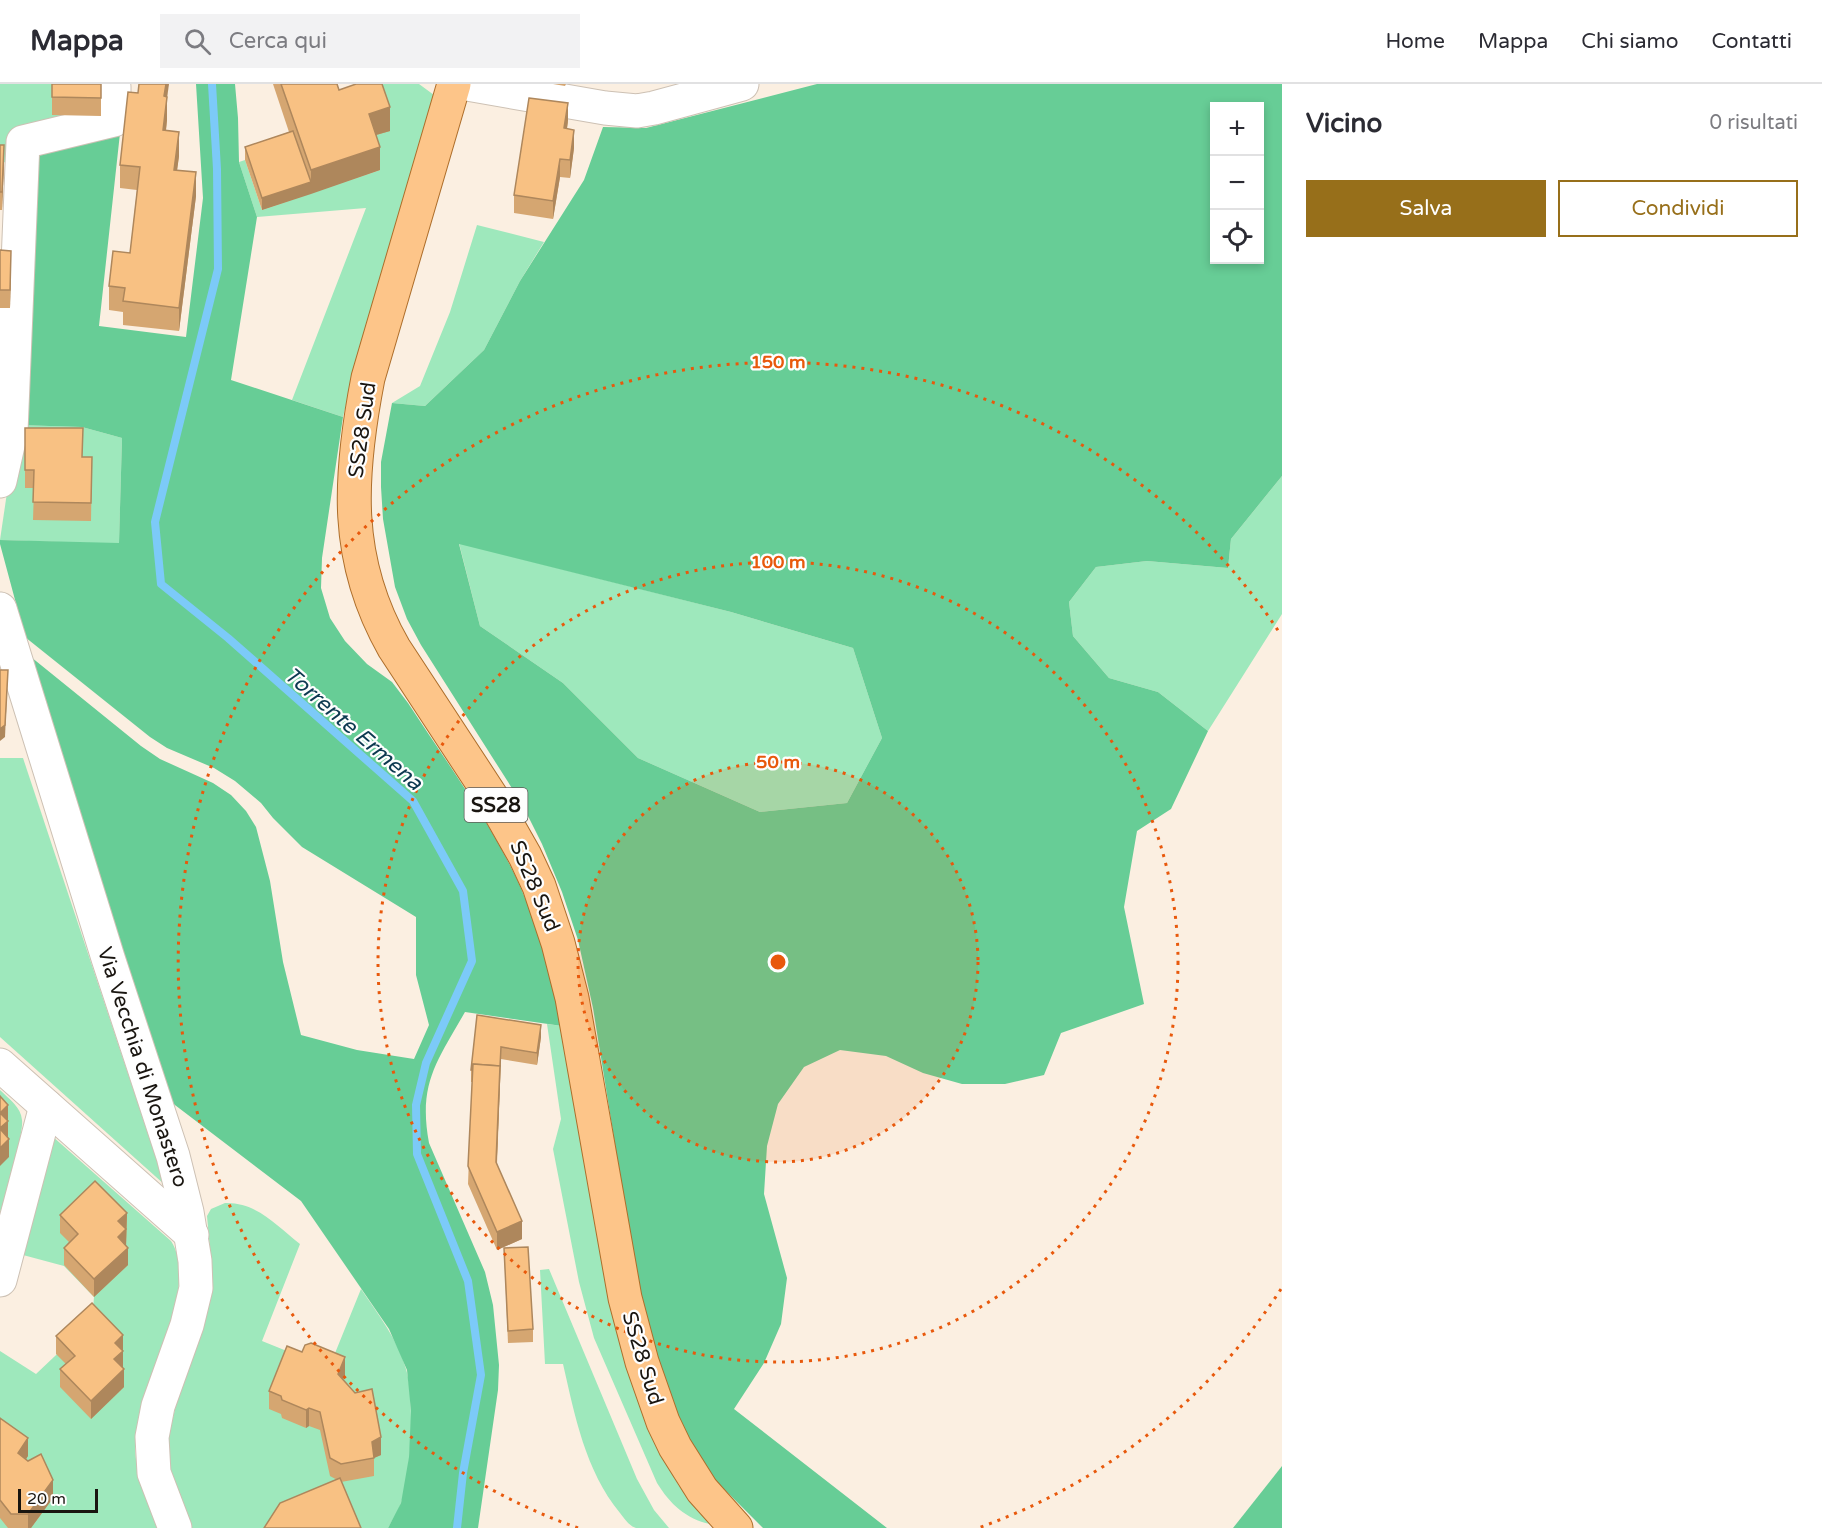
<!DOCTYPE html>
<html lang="it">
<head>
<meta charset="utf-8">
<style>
  body { margin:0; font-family:"Varela Round",sans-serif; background:#f2f2f3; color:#2b2b33 }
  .controls { position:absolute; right:18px; top:18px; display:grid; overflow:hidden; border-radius:0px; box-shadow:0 3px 9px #0003 }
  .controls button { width:54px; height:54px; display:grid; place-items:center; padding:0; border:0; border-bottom:2px solid #e1e1e2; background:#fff; color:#2b2b33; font:30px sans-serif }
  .scale { position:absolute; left:18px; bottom:15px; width:80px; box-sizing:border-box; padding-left:6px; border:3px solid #191510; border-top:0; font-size:16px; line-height:21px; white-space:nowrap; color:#191510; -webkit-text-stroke:4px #fefefe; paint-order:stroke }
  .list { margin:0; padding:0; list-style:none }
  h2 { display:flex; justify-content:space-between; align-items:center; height:78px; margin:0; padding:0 24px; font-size:26px }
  h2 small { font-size:20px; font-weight:400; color:#7c7c81 }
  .actions { display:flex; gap:12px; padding:18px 24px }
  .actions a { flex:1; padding:14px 0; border:2px solid #976f1a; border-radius:0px; text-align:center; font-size:21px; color:#976f1a }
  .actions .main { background:#976f1a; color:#fff }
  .icon { flex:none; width:33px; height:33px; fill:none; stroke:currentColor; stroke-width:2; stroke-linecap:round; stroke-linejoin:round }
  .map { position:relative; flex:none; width:1282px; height:1444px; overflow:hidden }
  header { display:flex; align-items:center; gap:36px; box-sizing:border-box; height:84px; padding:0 30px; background:#fff; border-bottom:2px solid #e1e1e2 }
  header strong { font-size:28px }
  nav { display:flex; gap:33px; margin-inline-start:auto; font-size:21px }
  .search { width:420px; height:54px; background:#f2f2f3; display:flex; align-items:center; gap:15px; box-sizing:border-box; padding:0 21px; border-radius:0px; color:#7c7c81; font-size:22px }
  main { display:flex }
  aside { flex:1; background:#fff }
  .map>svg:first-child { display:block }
</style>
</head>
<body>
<header>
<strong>Mappa</strong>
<div class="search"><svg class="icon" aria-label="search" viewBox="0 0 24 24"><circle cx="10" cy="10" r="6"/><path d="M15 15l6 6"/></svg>Cerca qui</div>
<nav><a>Home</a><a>Mappa</a><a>Chi siamo</a><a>Contatti</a></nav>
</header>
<main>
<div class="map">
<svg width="1282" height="1444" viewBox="0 0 1282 1444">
  <rect width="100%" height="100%" fill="#fbefe1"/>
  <g fill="#9ee8bc">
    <polygon points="0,0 52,0 101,32 16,79 0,78"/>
    <polygon points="374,0 419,0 434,11 358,270 343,333 292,316 366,124 257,133 239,78 245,76 262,126 380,86 369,53 390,46"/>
    <polygon points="477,141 544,158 520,197 484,266 425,322 392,319 420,302 450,228"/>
    <polygon points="17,341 82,343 122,354 119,460 0,456"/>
    <polygon points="1282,392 1282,530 1208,647 1158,608 1109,594 1073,552 1069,518 1096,483 1147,477 1228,484 1231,455"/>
    <polygon points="459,459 731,528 853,564 882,654 847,719 760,728 638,674 563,599 480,542"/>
    <polygon points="0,674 23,674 165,1101 0,953"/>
    <path d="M547 940 562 942 662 1372 679 1402 710 1440C686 1435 670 1420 657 1399L594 1254 579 1198 553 1065 561 1035Z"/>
    <path d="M0 1006C9 1015 21 1023 22 1036 24 1049 5 1116 0 1129Z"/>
    <path d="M52 1052 171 1157C200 1201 145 1302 136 1351 131 1383 148 1415 160 1444H0V1267L36 1290 92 1237 94 1213 64 1182 23 1171Z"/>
    <path d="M225 1119C257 1118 277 1142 300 1160L262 1257 329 1284 361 1205C378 1230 398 1256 406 1285 415 1315 411 1390 401 1419 398 1428 392 1436 388 1444H190L169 1385 168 1354 211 1177 207 1132 211 1125Z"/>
    <path d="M549 1185 637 1395 654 1426 669 1444C659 1444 646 1444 636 1444 629 1442 624 1434 620 1429 585 1386 575 1332 563 1280H545L540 1186Z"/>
  </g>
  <g fill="#67cd96" fill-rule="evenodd">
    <path d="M196 0H235L238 34 239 78 257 133 231 296 343 333 322 474 321 504 330 534 345 557 367 580 392 598 408 619C447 679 491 738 520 802 540 847 551 894 562 942L465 928C437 977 418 1000 429 1059L485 1188 493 1221 499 1281 498 1306 478 1444H388L401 1419 409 1373 411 1327 407 1286 389 1245 301 1117 171 1018 105 816 31 573 141 662 160 675 213 699 231 711 246 727 256 743 270 797 283 878 301 951 357 966 414 975 429 941 416 891V833L302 763 273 734 261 719 235 697 214 684 167 664 150 653 25 553 0 460V456L119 459 122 354 82 343 17 341 28 63 121 40 99 242 186 253 203 114Z"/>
    <path d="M817 0H1282V392L1231 455 1228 484 1147 477 1096 483 1069 518 1073 552 1109 594 1158 608 1208 647 1171 725 1137 747 1124 823 1144 920 1061 949 1044 991 1005 1000H962L923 989 886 972 840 966 804 983 778 1020 767 1062 764 1110 787 1194 781 1240 764 1279 734 1325 887 1444H763L718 1399 699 1374 673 1323 657 1283 634 1178 593 924 578 856 562 808 542 760 522 720 421 561 407 535 395 503 383 435 381 403V378L392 319 425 322 484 266 520 197 584 96 603 43 646 44ZM1214 22H1260V176H1214ZM459 460 731 528 853 564 882 654 847 719 760 728 638 674 563 599 480 542Z"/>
    <polygon points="1282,1382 1282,1444 1233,1444"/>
  </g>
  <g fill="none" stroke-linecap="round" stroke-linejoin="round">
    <polyline stroke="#7ccaf8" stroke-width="8" points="212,0 217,85 218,185 155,438 161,500 228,554 413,717 463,807 472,877 426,979 416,1021 417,1070 468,1197 481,1291 463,1389 457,1444"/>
    <defs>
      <g id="minor">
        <polyline points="467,0 605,24 637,27 654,24 742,0"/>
        <polyline points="0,397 11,348 23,58 114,36 114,3"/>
        <polyline points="0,525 108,874 173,1072 187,1128 195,1177 196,1204 187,1241 158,1322 152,1353 154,1389 175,1444"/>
        <polyline points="0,981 192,1151"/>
        <polyline points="0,1196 46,1022"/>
      </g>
      <path id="major" d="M454 0 368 294C349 392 343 475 394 564L491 712 525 772 539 802 558 859 572 914 625 1214 642 1278 663 1338 675 1363 702 1406 736 1444"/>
    </defs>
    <use href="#minor" stroke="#cdc1b4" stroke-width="35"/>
    <use href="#major" stroke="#ad6e2b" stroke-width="35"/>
    <use href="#minor" stroke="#fff" stroke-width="33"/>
    <use href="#major" stroke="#fdc589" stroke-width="33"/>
  </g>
  <g fill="#d5a671">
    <polygon points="52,0 101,0 101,32 52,31"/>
    <polygon points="273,0 337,0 339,6 390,47 376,51 380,86 262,126 245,76 245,63 289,48"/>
    <polygon points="553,0 566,0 565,2"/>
    <polygon points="167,13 167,36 166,47 179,72 177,86 196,112 179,247 123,241 123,228 109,226 109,202 130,169 137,106 120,104 120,81"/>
    <polygon points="568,37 567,45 574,64 570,94 560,93 553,135 514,129 514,111"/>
    <polygon points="0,61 4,79 2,126 0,126"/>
    <polygon points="0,166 11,185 10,224 0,224"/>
    <polygon points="25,344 82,373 92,373 91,437 33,436 34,404 25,404"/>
    <polygon points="477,931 541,953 537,981 501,975 497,1080 522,1155 497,1166 468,1100 472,998 471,998 471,986"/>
    <polygon points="127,1129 126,1162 128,1181 94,1213 64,1181 64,1164 69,1158 60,1149 60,1131"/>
    <polygon points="504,1164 533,1245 533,1258 508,1259"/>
    <polygon points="123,1251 123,1284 124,1303 91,1335 60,1303 60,1285 66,1280 56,1270 56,1252"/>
    <polygon points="345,1291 343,1296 381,1371 374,1374 374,1392 341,1398 330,1392 320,1346 309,1342 306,1344 282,1334 281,1330 269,1325 269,1307"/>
    <polygon points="0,1334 28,1372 26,1375 53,1414 31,1444 8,1444 0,1434"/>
  </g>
  <g fill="#ae875c">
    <polygon points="166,0 169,0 164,36 164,12"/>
    <polygon points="167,13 167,36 163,70 163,46"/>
    <polygon points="568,19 568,37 564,62 564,44"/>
    <polygon points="390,23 390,47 369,53 369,30"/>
    <polygon points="574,46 574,64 570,94 570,76"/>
    <polygon points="179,48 179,72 174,109 174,86"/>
    <polygon points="4,61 4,79 2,126 2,108"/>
    <polygon points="380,63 380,86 311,110 311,86"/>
    <polygon points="560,75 560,93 553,135 553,117"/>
    <polygon points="196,88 196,112 179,247 179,224"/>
    <polygon points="311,98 311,110 262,126 262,114"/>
    <polygon points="11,167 11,185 10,224 10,206"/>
    <polygon points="8,586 5,653 0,657 0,645"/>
    <polygon points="541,941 541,953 537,981 537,969"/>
    <polygon points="501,963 500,1000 496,1096 499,987"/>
    <polygon points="8,1021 8,1055 0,1062 0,1029"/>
    <polygon points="9,1055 9,1073 0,1082 0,1064"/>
    <polygon points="127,1129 126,1163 118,1171 118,1137"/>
    <polygon points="522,1137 522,1155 497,1166 497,1148"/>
    <polygon points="128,1164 128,1181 94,1213 94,1195"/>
    <polygon points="123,1251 123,1285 114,1293 115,1259"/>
    <polygon points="345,1273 345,1291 338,1308 338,1290"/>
    <polygon points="124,1285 124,1303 91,1335 91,1317"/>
    <polygon points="309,1324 309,1342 306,1344 306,1326"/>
    <polygon points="381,1353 381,1371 374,1374 372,1358"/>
    <polygon points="28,1354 28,1372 18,1387 18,1369"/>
    <polygon points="53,1396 53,1414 31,1444 28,1444 28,1430"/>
  </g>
  <g fill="#f8c183" stroke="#ae875c" stroke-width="1.5">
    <polygon points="52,0 101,0 101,14 52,13"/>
    <polygon points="139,0 166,0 164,12 167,13 163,46 179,48 174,86 196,88 179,224 123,217 125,204 109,202 113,167 130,169 140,83 120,81 128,8 138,9"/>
    <polygon points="281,0 337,0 339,6 356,0 382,0 390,23 369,30 380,63 311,86"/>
    <polygon points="529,14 568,19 564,44 574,46 570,76 560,75 553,117 514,111"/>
    <polygon points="293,47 311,98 262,114 245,63"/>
    <polygon points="0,61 4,61 2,108 0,108"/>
    <polygon points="0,166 11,167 10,206 0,206"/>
    <polygon points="25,344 83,344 82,373 92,373 91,419 33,418 34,386 25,386"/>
    <polygon points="0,586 8,586 5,641 0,645"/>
    <polygon points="477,931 541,941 537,969 501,963 500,982 473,980 472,986 471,986"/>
    <polygon points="473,980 500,982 496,1078 522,1137 497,1148 468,1082"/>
    <polygon points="0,1012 8,1021 0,1029 8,1037 0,1044"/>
    <polygon points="0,1045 9,1055 0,1064"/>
    <polygon points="95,1097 127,1129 118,1137 126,1145 118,1153 128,1164 94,1195 64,1164 78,1150 60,1131"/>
    <polygon points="528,1163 533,1245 508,1247 504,1164"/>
    <polygon points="92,1219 123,1251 115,1259 123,1267 114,1275 124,1285 91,1317 60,1285 75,1272 56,1252"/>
    <polygon points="311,1259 345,1273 338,1290 355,1309 372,1305 381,1353 372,1358 374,1374 341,1380 330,1374 320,1328 309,1324 306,1326 282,1316 281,1312 269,1307 287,1262 302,1268 305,1261"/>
    <polygon points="0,1334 28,1354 18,1369 28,1377 41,1370 53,1396 28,1430 11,1430 0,1416"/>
    <polygon points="340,1394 361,1444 264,1444 280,1419"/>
  </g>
  <circle cx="778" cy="878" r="200" fill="#e8590c" fill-opacity=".12"/>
  <g fill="none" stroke="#e8590c" stroke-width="3" stroke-dasharray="3 6">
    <circle cx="778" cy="878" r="200"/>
    <circle cx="778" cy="878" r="400"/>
    <path d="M1281 1205A600 600 0 0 1 978 1444M578 1444A600 600 0 1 1 1281 551"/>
  </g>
  <g text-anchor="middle" stroke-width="4.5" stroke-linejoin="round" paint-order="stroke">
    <rect fill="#fefefe" stroke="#5e5b57" stroke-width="1.5" x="464.5" y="704" width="63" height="34" rx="4.5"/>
    <g font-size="20" font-weight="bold" fill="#191510">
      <text x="496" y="728">SS28</text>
    </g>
    <g font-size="21" fill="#191510" stroke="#fefefe">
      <text transform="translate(362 346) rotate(-82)" y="7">SS28 Sud</text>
      <text transform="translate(535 802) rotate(67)" y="7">SS28 Sud</text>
      <text transform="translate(143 983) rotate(72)" y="7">Via Vecchia di Monastero</text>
      <text transform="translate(643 1274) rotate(73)" y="7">SS28 Sud</text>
    </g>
    <g font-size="22" font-style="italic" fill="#0c3950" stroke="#fefefe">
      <text transform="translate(354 644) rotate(41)" y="8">Torrente Ermena</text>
    </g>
  </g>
  <circle cx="778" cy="878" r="9" fill="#e8590c" stroke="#fefefe" stroke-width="3"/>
  <g font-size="18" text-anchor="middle" font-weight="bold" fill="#e8590c" stroke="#fefefe" stroke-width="4.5" stroke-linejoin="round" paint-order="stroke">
    <text x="778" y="284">150 m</text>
    <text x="778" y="484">100 m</text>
    <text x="778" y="684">50 m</text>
  </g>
</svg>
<div class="controls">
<button>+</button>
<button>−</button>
<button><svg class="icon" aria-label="locate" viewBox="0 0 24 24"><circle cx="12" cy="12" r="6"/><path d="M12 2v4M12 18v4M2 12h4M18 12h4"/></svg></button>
</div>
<div class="scale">20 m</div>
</div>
<aside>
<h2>Vicino<small>0 risultati</small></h2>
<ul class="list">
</ul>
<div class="actions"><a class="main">Salva</a><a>Condividi</a></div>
</aside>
</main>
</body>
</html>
